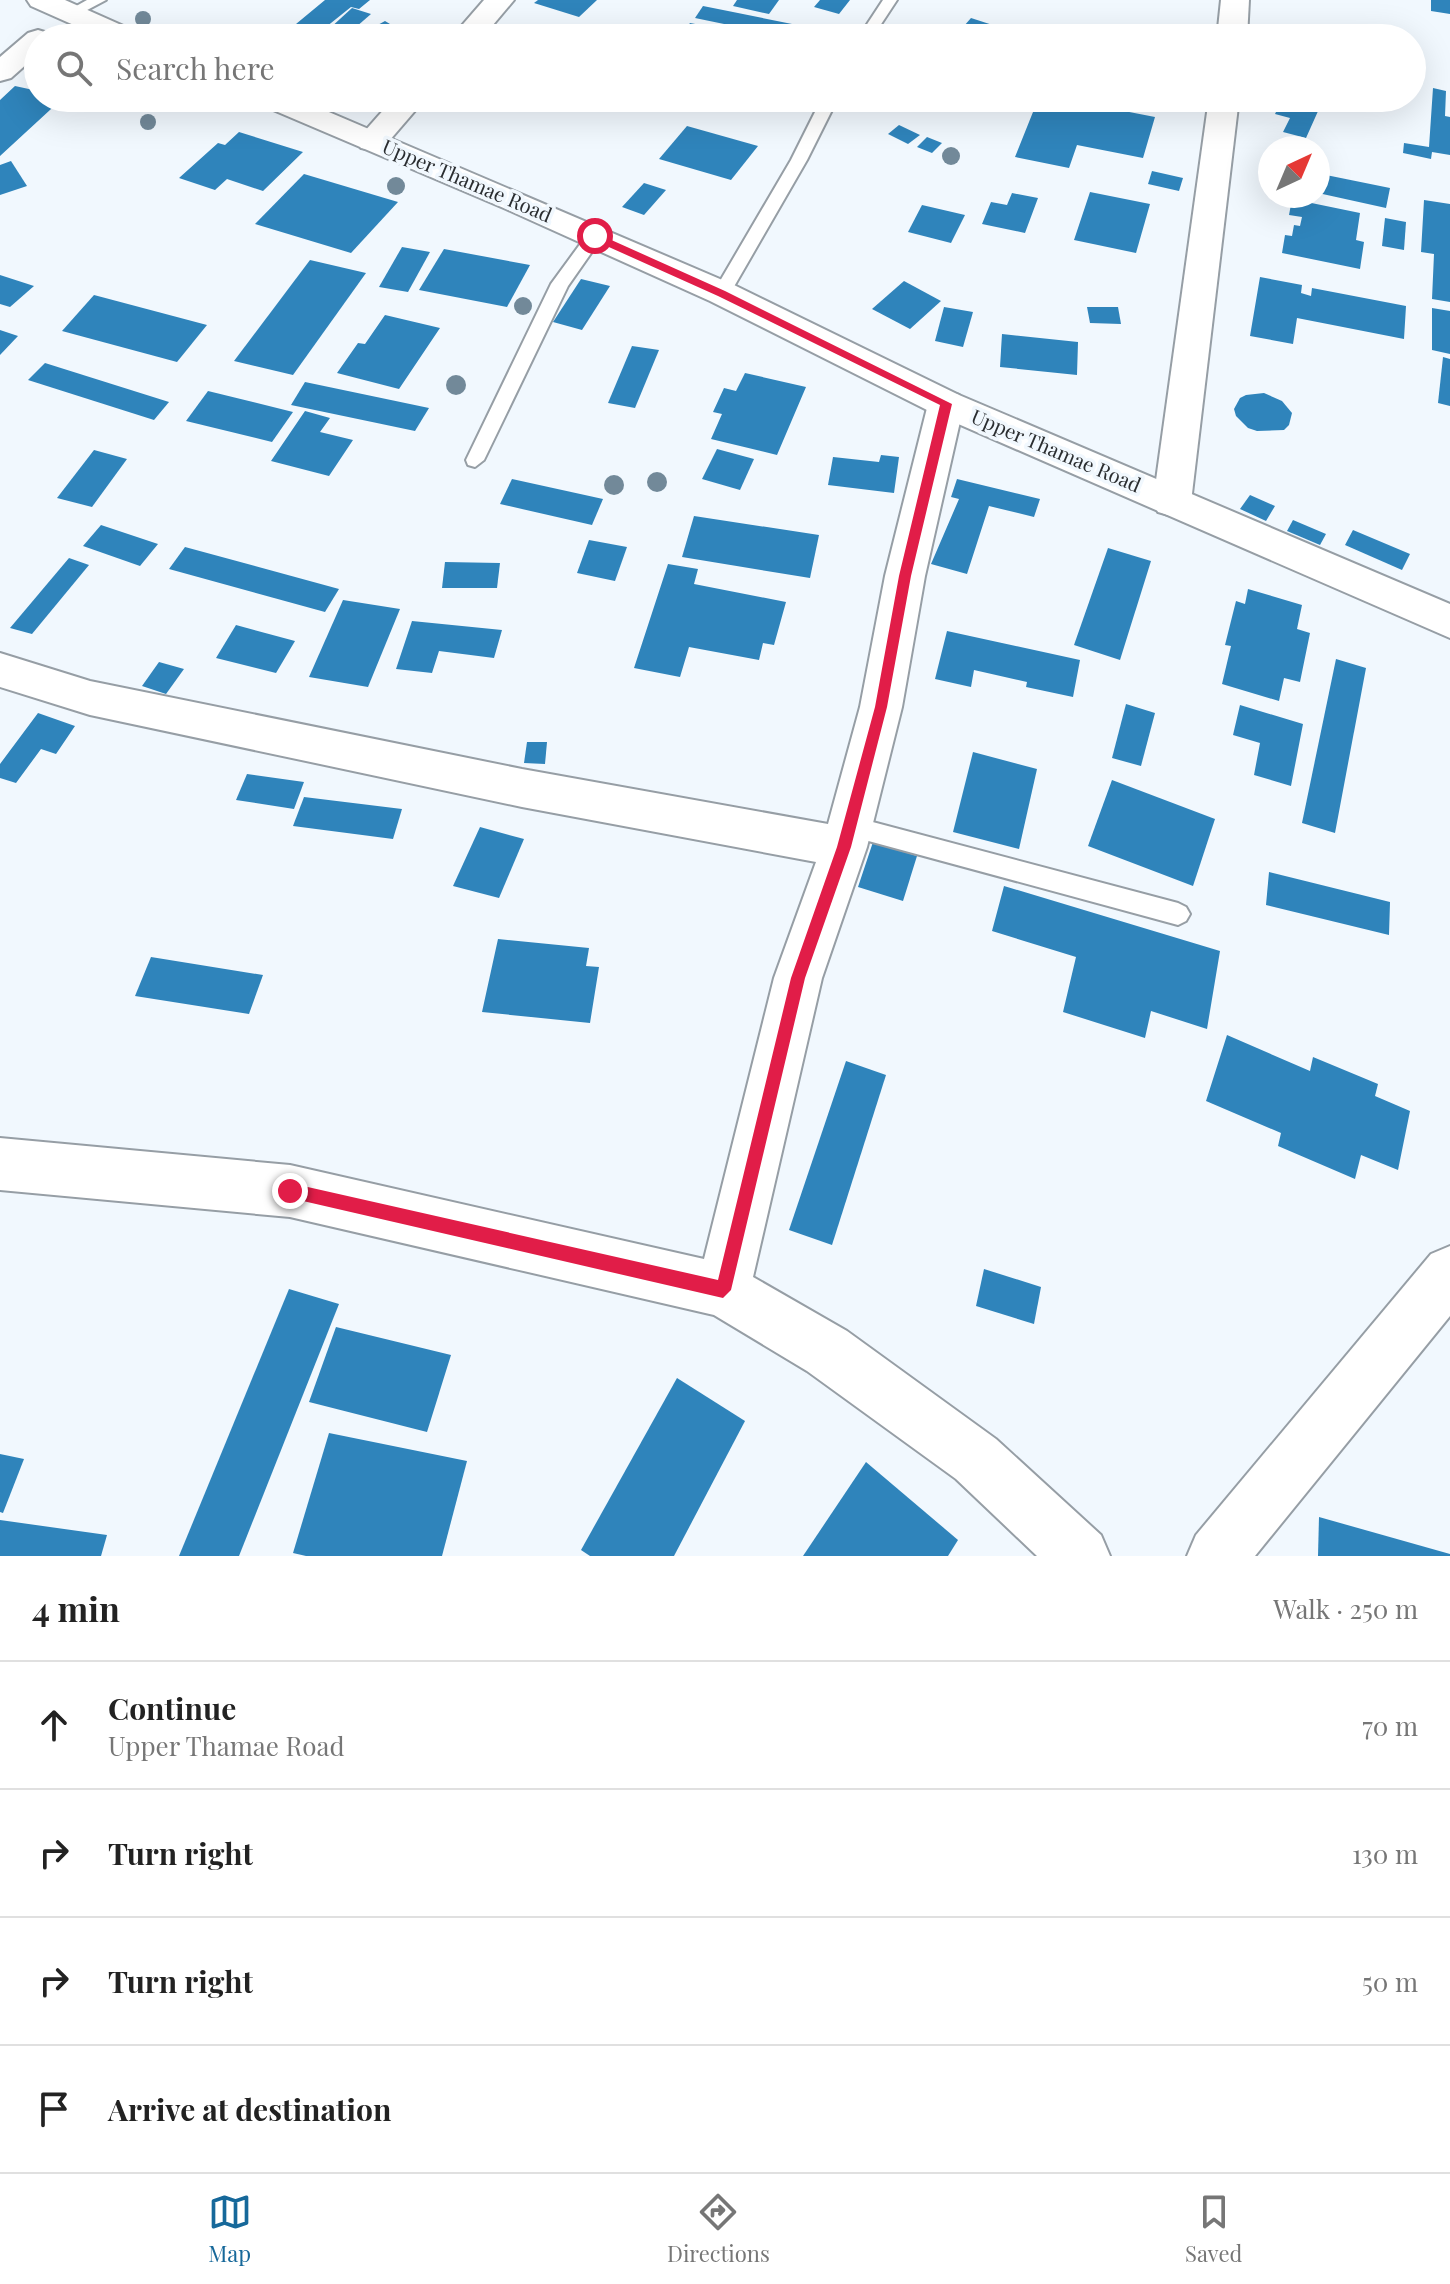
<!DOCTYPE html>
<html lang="en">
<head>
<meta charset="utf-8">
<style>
  body { margin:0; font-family:"Playfair Display",serif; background:#f2f2f2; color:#222 }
  .compass { position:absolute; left:1258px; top:136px; width:72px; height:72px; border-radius:50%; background:#fff; box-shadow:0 8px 32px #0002; rotate:44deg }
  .stop { position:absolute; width:24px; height:24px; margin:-18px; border:6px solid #e11d48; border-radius:50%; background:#fff }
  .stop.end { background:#e11d48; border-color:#fff; box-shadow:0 2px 8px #0008 }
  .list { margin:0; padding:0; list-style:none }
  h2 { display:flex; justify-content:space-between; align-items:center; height:104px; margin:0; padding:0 32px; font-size:34px }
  h2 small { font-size:26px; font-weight:400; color:#767676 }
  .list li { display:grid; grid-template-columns:52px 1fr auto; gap:24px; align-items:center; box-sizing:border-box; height:128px; padding:0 32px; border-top:2px solid #e0e0e0 }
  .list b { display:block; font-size:30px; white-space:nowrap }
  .list p { margin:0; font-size:26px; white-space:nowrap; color:#767676 }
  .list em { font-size:26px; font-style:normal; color:#767676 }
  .icon { flex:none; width:44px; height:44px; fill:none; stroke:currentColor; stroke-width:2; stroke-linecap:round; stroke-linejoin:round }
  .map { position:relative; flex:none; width:1450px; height:1556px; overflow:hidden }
  .search { position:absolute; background:#fff; box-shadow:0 8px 32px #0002; left:24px; right:24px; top:24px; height:88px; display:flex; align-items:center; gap:20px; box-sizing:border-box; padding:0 28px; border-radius:44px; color:#767676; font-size:30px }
  .sheet { height:616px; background:#fff }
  nav { display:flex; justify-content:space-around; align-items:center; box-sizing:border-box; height:112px; border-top:2px solid #e0e0e0; background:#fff; font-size:22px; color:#767676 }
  nav a { display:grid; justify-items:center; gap:4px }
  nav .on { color:#16689a }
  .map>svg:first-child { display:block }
</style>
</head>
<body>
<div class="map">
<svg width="1450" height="1556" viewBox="0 0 1450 1556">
  <rect width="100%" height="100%" fill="#f1f8fe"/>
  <g fill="#2f84bb">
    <polygon points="325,0 370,0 359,9 351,7 321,31 296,24"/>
    <polygon points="538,0 597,0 579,17 534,3"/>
    <polygon points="737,0 779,0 769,14 733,6"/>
    <polygon points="820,0 850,0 839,14 814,7"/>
    <polygon points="1431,0 1450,0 1450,14 1431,11"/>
    <polygon points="703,6 723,10 807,27 800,38 792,38 695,18"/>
    <polygon points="352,8 371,14 348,34 329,29"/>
    <polygon points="971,18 1023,35 1020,38 970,38 957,34"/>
    <polygon points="385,21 400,30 408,25 430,38 354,38"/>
    <polygon points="690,23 711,27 703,38 679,38"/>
    <polygon points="15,86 38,91 38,98 63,98 0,156 0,100"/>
    <polygon points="1433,88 1446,91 1445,116 1450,117 1450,155 1432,152 1431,159 1403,153 1404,143 1429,147"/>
    <polygon points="1283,98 1323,100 1306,138 1283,132 1290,118 1275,114"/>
    <polygon points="1051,102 1081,108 1083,103 1155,117 1143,158 1077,145 1069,168 1015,157 1035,107 1048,110"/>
    <polygon points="899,125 920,135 908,144 888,134"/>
    <polygon points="687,126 758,146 731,180 659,159"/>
    <polygon points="239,132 303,152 263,191 227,179 215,190 179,178 218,143 225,145"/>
    <polygon points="927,137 942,143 932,153 917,147"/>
    <polygon points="11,161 27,186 0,195 0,165"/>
    <polygon points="1152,171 1183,178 1179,191 1148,184"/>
    <polygon points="304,174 398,202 351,253 255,224"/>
    <polygon points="1326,175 1390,188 1386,208 1318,193 1318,177 1325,179"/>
    <polygon points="644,183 666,190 644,215 622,207"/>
    <polygon points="1090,192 1150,204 1136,253 1074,240"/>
    <polygon points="1012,193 1038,198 1025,233 982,224 991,202 1007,205"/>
    <polygon points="1292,199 1360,213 1356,240 1364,242 1360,269 1282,253 1285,235 1292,236 1294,225 1300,226 1302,217 1289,215"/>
    <polygon points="1424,200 1450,204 1450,302 1432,299 1434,254 1421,252"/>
    <polygon points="922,205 965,215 951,243 908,232"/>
    <polygon points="1385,218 1406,222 1404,250 1382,246"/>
    <polygon points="402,247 430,252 408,292 379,287"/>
    <polygon points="444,249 530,265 507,307 419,290"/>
    <polygon points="310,260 366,273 293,375 234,361"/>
    <polygon points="0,275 34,286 10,307 0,304"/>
    <polygon points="1260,277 1302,285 1301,293 1311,296 1312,288 1406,306 1404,339 1297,318 1293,344 1250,336"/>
    <polygon points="581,279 610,286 582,330 553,322"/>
    <polygon points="904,281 941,301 910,329 872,309"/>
    <polygon points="94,295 207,325 177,362 62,331"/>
    <polygon points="944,307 973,312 963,347 935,341"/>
    <polygon points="1087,307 1118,307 1121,324 1090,323"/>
    <polygon points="1432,308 1450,311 1450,354 1432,350"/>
    <polygon points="385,315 440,328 399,389 337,373 358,343 365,344"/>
    <polygon points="0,330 18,336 0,355"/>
    <polygon points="1002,334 1078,342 1077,375 1000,367"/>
    <polygon points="632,346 659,350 635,408 608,403"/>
    <polygon points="1443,357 1450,359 1450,406 1438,403"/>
    <polygon points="45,363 169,402 154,420 28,380"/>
    <polygon points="745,373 806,387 777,455 711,439 722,414 713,412 724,388 736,391"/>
    <polygon points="305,382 429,408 415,431 291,405"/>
    <polygon points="208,391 293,412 272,442 186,421"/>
    <polygon points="1264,393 1282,401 1292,413 1289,425 1284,430 1257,431 1248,428 1236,416 1234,409 1240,398 1246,395"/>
    <polygon points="305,411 330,418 320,432 353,440 329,476 271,461"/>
    <polygon points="717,449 754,459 740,490 702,479"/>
    <polygon points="94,450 127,459 92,507 57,498"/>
    <polygon points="881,455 899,457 894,493 828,485 833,457 879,462"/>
    <polygon points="512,479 603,499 592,525 500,504"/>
    <polygon points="957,479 1040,499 1034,517 989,506 967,574 931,564 959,499 951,497"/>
    <polygon points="1250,495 1275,506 1266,521 1240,509"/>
    <polygon points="694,516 819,535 810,578 682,557"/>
    <polygon points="1293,520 1326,534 1320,545 1287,531"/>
    <polygon points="101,525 158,544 140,566 83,546"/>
    <polygon points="1353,530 1410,554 1402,570 1345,545"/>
    <polygon points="589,540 627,547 615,581 577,573"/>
    <polygon points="185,547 339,589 325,612 169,569"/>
    <polygon points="1108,548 1151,561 1120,660 1074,645"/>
    <polygon points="69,558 89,565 32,634 10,628"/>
    <polygon points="445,562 500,563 497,588 442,588"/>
    <polygon points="668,564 698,569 694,584 786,602 774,645 763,643 759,660 689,647 680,677 634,668"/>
    <polygon points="1248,589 1302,605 1297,629 1310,633 1300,682 1284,678 1279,701 1222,684 1231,646 1225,645 1236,601 1245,604"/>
    <polygon points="343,600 400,609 368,687 309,677"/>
    <polygon points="412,621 502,630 494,658 439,651 432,673 396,669"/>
    <polygon points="236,625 295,641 276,673 216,658"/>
    <polygon points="947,631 1080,660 1073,697 1026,687 1027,682 974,670 971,687 935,679"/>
    <polygon points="1336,659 1366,668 1335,833 1302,823"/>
    <polygon points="159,662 184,669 166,694 142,686"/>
    <polygon points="1126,704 1155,713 1141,766 1112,758"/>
    <polygon points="1240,705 1303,724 1291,786 1254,775 1260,743 1233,735"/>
    <polygon points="38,713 75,726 56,754 41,749 16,783 0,778 0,764"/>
    <polygon points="527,742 547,742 545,764 524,763"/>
    <polygon points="973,752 1037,769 1019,849 953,832"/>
    <polygon points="247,774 304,782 294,809 236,800"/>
    <polygon points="1112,780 1215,819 1193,886 1088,846"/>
    <polygon points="304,797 402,809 393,839 293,826"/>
    <polygon points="480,827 524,839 499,898 453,886"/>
    <polygon points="873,842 917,856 903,901 858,887"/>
    <polygon points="1269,872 1390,902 1389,935 1266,905"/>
    <polygon points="1004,886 1220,951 1207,1029 1151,1011 1145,1038 1063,1012 1076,957 992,931"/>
    <polygon points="498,939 589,948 586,966 599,967 590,1023 482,1012"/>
    <polygon points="151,957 263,975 249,1014 135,996"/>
    <polygon points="1227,1035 1310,1071 1313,1057 1378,1084 1375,1096 1410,1111 1398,1170 1361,1155 1355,1179 1278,1146 1281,1133 1206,1101"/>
    <polygon points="846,1061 886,1075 832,1245 789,1230"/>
    <polygon points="984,1269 1041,1287 1034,1324 976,1306"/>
    <polygon points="289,1289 339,1304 239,1556 179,1556"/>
    <polygon points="336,1327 451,1355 427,1432 309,1402"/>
    <polygon points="677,1378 745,1421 674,1556 590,1556 581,1550"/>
    <polygon points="329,1433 467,1461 442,1556 306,1556 293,1553"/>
    <polygon points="0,1454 24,1459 3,1513 0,1512"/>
    <polygon points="866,1462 958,1540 948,1556 803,1556"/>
    <polygon points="1319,1517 1450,1554 1450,1556 1318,1556"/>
    <polygon points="0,1520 107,1535 101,1556 0,1556"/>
  </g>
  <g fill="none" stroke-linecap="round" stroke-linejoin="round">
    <defs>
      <g id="lane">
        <polygon points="87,0 106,0 74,17 64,17 62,14"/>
        <polygon points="883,0 897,0 872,38 858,38"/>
        <polygon points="822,98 838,98 807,160 728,297 716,297 713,293 791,160"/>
        <polygon points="595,231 603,236 568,286 484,460 475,467 468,465 466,460 551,284 589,232"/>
        <polygon points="850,816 1178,903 1186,907 1190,914 1186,921 1178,925 850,836 842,833 839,826 842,819"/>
      </g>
      <g id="street">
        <polygon points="484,0 514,0 482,38 451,38"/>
        <polygon points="1221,0 1249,0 1247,38 1217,38"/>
        <polygon points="38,30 48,33 52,38 38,38 38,54 11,78 0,81 0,57 28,33"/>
        <polygon points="394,98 426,98 383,148 372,150 361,148 356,141"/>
        <polygon points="1209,98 1239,98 1191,502 1186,512 1172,516 1158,512 1153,502"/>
        <polygon points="946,391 959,395 964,404 925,576 902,707 867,847 822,978 753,1277 847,1331 996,1439 1101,1535 1110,1556 1037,1556 956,1479 807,1371 714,1315 290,1217 0,1190 0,1138 290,1165 704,1259 774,978 816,862 522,807 90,715 0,687 0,653 90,681 522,769 828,824 860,707 885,576 928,404 933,395"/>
        <polygon points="1450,1246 1450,1316 1255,1556 1187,1556 1196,1535 1431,1254"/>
      </g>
      <g id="secondary">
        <polygon points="27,0 65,0 137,32 142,38 103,38 31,6"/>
        <polygon points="255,98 296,98 734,285 959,395 1450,604 1450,638 933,413 710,301 506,209 259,104"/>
      </g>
    </defs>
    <use href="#lane" stroke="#969ea5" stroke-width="4"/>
    <use href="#street" stroke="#969ea5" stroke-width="4"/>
    <use href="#secondary" stroke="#969ea5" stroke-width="4"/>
    <use href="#lane" fill="#fff" fill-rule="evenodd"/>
    <use href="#street" fill="#fff" fill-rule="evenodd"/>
    <use href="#secondary" fill="#fff" fill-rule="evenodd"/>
  </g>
  <g fill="#728999">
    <circle cx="143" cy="19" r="8"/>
    <circle cx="148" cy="122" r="8"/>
    <circle cx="951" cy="156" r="9"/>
    <circle cx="396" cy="186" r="9"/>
    <circle cx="523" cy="306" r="9"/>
    <circle cx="456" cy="385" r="10"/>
    <circle cx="657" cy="482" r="10"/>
    <circle cx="614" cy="485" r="10"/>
  </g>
  <polygon fill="#e11d48" points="591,234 598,234 725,291 952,404 911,576 887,707 851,847 805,978 731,1290 723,1298 290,1198 282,1191 290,1183 718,1280 791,978 837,847 875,707 899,576 940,405 718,296 591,239"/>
  <g text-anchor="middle" stroke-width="7" stroke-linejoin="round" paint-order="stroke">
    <g font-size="20" fill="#2a2d30" stroke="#f1f8fe">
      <text transform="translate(467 181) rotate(23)" y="7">Upper Thamae Road</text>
      <text transform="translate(1056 451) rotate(23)" y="7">Upper Thamae Road</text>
    </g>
  </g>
</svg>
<svg class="compass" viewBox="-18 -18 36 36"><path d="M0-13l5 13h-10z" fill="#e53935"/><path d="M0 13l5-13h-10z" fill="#767676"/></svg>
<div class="stop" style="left:595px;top:236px"></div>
<div class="stop end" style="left:290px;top:1191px"></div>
<div class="search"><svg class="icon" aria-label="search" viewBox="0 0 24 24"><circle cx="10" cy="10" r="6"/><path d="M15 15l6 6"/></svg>Search here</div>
</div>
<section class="sheet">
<h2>4 min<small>Walk · 250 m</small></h2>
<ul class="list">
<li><svg class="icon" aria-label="ahead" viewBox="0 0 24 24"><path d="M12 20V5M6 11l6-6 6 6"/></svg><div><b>Continue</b><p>Upper Thamae Road</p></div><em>70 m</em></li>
<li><svg class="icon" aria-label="right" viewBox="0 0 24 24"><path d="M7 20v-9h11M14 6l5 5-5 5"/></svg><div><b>Turn right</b></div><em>130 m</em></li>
<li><svg class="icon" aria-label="right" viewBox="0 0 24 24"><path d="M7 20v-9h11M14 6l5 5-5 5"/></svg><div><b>Turn right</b></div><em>50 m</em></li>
<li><svg class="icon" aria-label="arrive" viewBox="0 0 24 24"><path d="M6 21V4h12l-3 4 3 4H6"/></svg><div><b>Arrive at destination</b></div></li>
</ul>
</section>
<nav>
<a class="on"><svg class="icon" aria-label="map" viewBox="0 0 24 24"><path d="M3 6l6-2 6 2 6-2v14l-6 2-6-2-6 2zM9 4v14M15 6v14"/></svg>Map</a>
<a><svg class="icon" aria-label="directions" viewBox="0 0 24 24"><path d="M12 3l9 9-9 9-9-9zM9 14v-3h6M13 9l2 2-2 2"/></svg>Directions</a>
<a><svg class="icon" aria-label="saved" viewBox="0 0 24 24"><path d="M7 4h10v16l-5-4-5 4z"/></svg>Saved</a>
</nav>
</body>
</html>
